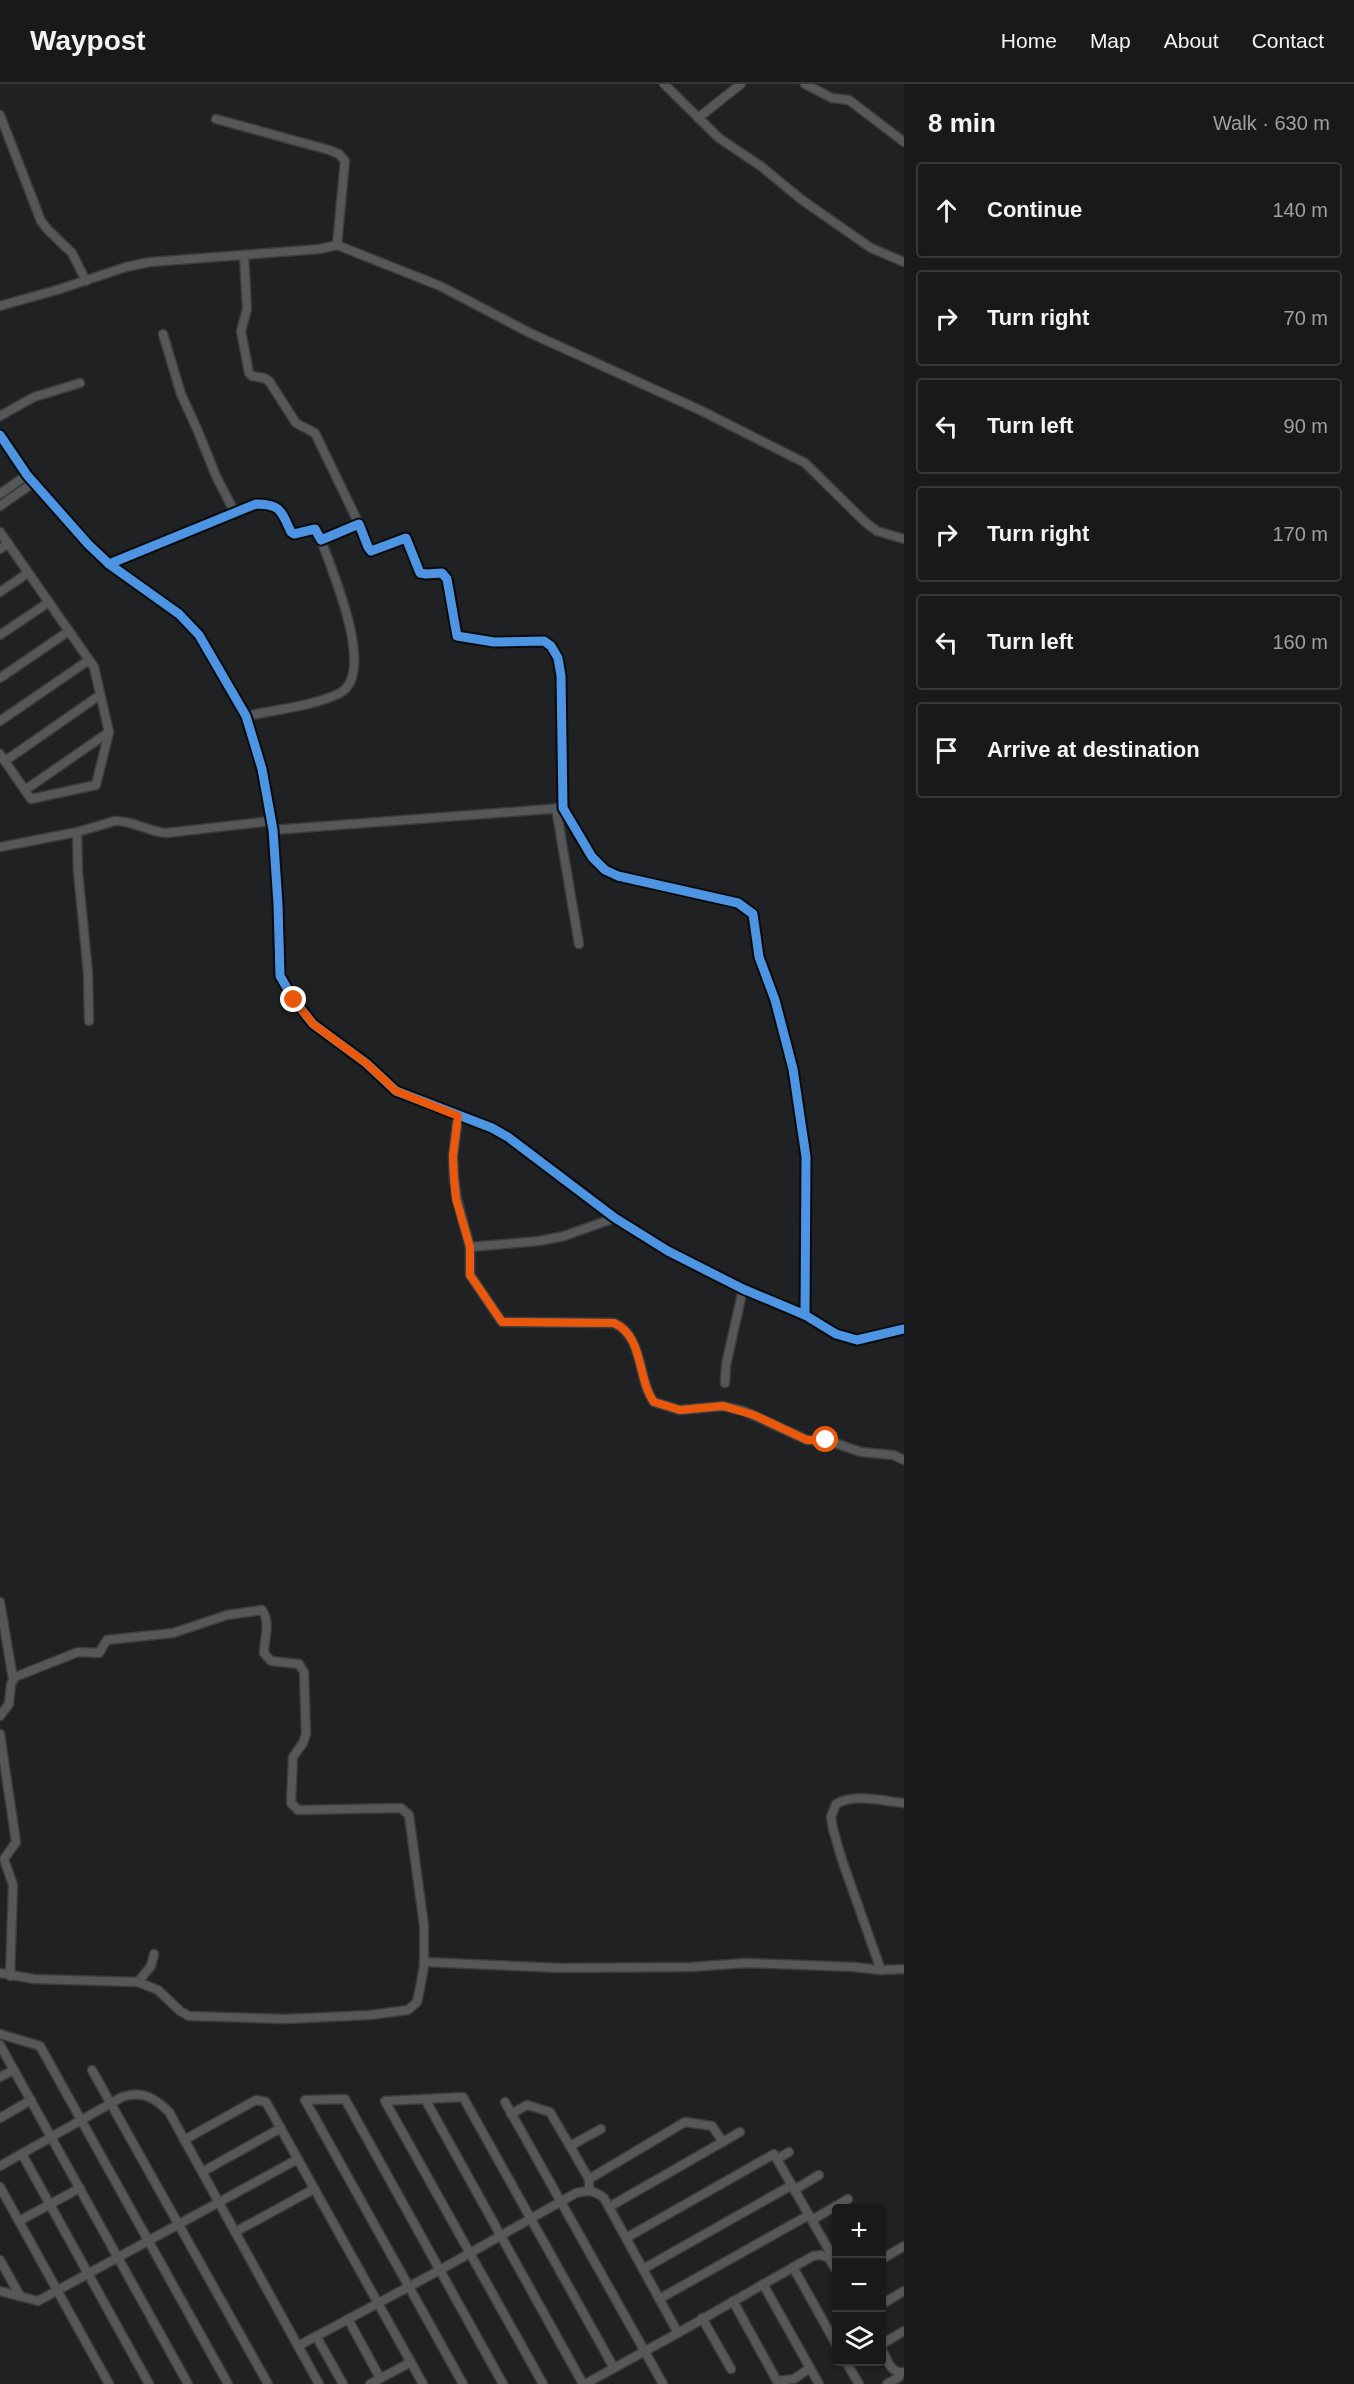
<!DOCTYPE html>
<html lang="en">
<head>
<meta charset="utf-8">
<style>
  body { margin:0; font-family:Helvetica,sans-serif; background:#202223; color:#f1f3f6 }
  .controls { position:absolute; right:18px; bottom:18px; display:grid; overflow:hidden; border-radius:6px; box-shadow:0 2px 4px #0004 }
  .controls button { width:54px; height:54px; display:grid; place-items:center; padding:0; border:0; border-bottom:2px solid #363839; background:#17191a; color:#f1f3f6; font:30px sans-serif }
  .stop { position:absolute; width:18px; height:18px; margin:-14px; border:4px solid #ea580c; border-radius:50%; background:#fff }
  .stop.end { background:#ea580c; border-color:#fff; box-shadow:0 2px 6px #0008 }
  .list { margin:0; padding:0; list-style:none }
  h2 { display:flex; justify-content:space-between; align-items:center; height:78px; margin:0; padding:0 24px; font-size:26px }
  h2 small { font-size:20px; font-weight:400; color:#9ea0a2 }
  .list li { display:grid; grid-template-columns:39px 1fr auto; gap:18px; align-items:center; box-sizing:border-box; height:96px; margin:0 12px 12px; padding:0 12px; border:2px solid #363839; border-radius:6px }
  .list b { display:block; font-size:22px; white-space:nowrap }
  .list em { font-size:20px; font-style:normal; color:#9ea0a2 }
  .icon { flex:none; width:33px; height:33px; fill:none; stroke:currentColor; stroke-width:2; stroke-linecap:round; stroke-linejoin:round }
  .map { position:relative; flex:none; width:904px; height:2300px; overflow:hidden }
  header { display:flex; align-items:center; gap:36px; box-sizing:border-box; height:84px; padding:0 30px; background:#17191a; border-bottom:2px solid #363839 }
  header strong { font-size:28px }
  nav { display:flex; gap:33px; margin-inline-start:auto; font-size:21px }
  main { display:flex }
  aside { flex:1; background:#17191a }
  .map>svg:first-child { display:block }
</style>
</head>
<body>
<header>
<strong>Waypost</strong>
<nav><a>Home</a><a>Map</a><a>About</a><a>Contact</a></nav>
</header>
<main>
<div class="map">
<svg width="904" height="2300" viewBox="0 0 904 2300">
  <rect width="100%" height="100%" fill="#1f2123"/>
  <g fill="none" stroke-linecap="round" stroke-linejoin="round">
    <defs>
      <g id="street">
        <polyline points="664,0 719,54 762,83 802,116 871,164 904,178"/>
        <polyline points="805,0 832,14 849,16 904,58"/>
        <polyline points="0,31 41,137 48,146 72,169 86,197"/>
        <polyline points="698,34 741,0"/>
        <polyline points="216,35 329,66 339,70 345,77 337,161"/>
        <polyline points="244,171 247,225 241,247 249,289 252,292 264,294 269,297 296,339 315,349 359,440"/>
        <polyline points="0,222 60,205 126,183 150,178 320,165 337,161 440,202 530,249 702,327 805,379 865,438 877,447 904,455"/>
        <polyline points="163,250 181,310 197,345 216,392 235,429"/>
        <polyline points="0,332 34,313 80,299"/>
        <polyline points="0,351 27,391 88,460 109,480 179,530 199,551 246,632 262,685 273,746 278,820 280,892 294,916 313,940 366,979 396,1007 492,1044 508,1053 615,1134 668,1167 743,1205 805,1231 836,1250 857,1256 904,1245"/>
        <polyline points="0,410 27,391"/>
        <polyline points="0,422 33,399"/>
        <polyline points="0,448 94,583 109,648 96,701 31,715 0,670"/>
        <polyline points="0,465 8,459"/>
        <path d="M109 480 256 420C281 420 281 427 291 448L294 450 315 445 321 456 359 440 368 463 371 467 406 454 420 489 426 490 442 489 447 495 457 552 494 558 544 557 551 562 558 574 561 592 563 724 592 773 605 786 618 792 738 819 753 830 759 873 775 916 793 985 806 1073 805 1231"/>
        <polyline points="0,508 28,489"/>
        <polyline points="0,551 49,518"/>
        <polyline points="0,594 69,547"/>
        <path d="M246 632C274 626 314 622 340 609 377 589 331 484 321 456"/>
        <polyline points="0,637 89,576"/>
        <polyline points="5,677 100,611"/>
        <polyline points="25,706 109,648"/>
        <polyline points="556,724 579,860"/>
        <polyline points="273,746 563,724"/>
        <polyline points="0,763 77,748"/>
        <path d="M89 937 88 889 78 788 77 748 115 737C132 736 149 748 166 749L271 737"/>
        <path d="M458 1032 453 1073 454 1094 457 1115 470 1163V1191L502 1238 614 1239C644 1252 637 1295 654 1318L680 1326 723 1322 744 1327 807 1356H826L861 1368 893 1371 904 1376"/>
        <polyline points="470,1163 539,1157 564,1152 615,1134"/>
        <polyline points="725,1299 726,1281 743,1205"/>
        <polyline points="0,1518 13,1595"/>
        <path d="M0 1632 9 1620 11 1600 15 1593 78 1568 99 1569 107 1556 173 1549 227 1531 262 1526C271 1539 264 1555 264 1569L271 1577 299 1580 304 1588 306 1650 303 1659 293 1673 291 1719 298 1726 401 1724 409 1731 424 1842V1882L420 1904 417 1918 408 1926 370 1931 285 1935 189 1932 180 1927 158 1906 138 1898 34 1895 0 1889"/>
        <polyline points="0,1650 16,1758 4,1775 13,1801 10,1892"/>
        <polyline points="424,1878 561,1884 691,1883 746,1879 854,1883 881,1886 904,1885"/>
        <path d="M881 1886 842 1776 833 1745 831 1733 836 1720C856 1709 882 1717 904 1719"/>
        <polyline points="138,1898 151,1882 154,1870"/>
        <polyline points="0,1950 40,1962 228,2300"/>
        <polyline points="0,1961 188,2300"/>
        <polyline points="92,1986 268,2300"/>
        <polyline points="0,1993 14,1986"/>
        <polyline points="425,2015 583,2300"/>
        <polyline points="505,2018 663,2300"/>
        <polyline points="511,2030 527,2021 550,2028 589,2095"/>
        <polyline points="0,2034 31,2016"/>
        <polyline points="184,2056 256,2016 266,2018 423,2300"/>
        <polyline points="570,2062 601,2045"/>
        <polyline points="22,2070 149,2300"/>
        <polyline points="777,2075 789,2068"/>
        <path d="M0 2082 122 2013C142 2006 155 2014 169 2028L298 2262"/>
        <polyline points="202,2088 281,2044"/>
        <polyline points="0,2103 109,2300"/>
        <polyline points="589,2106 589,2095 685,2038 712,2042 723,2058"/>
        <polyline points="794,2106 819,2091"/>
        <polyline points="609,2123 740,2048"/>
        <polyline points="812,2136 848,2115"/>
        <polyline points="19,2137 80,2104"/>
        <polyline points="235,2148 314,2105"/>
        <polyline points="626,2154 774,2070 830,2168"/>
        <polyline points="882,2175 904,2162"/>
        <polyline points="0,2176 20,2212"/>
        <polyline points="793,2183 836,2260"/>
        <polyline points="643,2185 792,2101"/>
        <polyline points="763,2200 819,2300"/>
        <polyline points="0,2207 38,2217 298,2075"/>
        <polyline points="659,2215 809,2131"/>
        <polyline points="733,2217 777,2297 794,2295 810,2284"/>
        <polyline points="882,2220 904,2207"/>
        <polyline points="702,2234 731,2285"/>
        <polyline points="348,2235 380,2294"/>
        <polyline points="316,2252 343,2300"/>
        <polyline points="882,2260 904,2247"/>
        <path d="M882 2266C887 2276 891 2290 904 2288"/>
        <polyline points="846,2278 859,2300"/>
        <path d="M319 2300 298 2262 440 2186 576 2109C588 2106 594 2106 604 2114L678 2249 813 2172 821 2171 829 2174 836 2186"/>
        <polyline points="370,2300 411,2278"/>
        <polyline points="463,2300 305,2016 345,2015 503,2300"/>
        <polyline points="543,2300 385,2017 463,2013 614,2284"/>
        <polyline points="585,2300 678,2249"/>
        <polyline points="887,2300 899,2293 899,2289"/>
      </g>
    </defs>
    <use href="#street" stroke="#3b3c3e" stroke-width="11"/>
    <use href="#street" stroke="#565759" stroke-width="8"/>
    <defs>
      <g id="cycleway">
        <polyline points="0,351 27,391 88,460 109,480 179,530 199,551 246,632 262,685 273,746 278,820 280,892 294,916 313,940 366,979 396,1007 492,1044 508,1053 615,1134 668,1167 743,1205 805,1231 836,1250 857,1256 904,1245"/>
        <path d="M109 480 256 420C281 420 281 427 291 448L294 450 315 445 321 456 359 440 368 463 371 467 406 454 420 489 426 490 442 489 447 495 457 552 494 558 544 557 551 562 558 574 561 592 563 724 592 773 605 786 618 792 738 819 753 830 759 873 775 916 793 985 806 1073 805 1231"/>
      </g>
    </defs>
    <use href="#cycleway" stroke="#090a0c" stroke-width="13"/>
    <use href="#cycleway" stroke="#4d94e3" stroke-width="9"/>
  </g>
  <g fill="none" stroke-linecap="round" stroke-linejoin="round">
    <path stroke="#ea580c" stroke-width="8" d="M294 916 313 940 366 979 396 1007 458 1032 453 1072 454 1094 456 1115 470 1163V1191L502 1238 614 1239C644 1252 637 1295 654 1318L680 1326 723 1322 754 1331 807 1356H826"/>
  </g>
</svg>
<div class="controls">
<button>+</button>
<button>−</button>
<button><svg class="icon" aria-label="layers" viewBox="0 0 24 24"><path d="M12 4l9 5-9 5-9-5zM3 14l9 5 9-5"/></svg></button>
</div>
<div class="stop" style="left:826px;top:1356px"></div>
<div class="stop end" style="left:294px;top:916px"></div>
</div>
<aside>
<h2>8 min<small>Walk · 630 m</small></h2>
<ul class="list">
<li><svg class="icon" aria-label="ahead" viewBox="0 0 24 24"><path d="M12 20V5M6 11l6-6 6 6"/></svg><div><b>Continue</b></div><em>140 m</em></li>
<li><svg class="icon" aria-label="right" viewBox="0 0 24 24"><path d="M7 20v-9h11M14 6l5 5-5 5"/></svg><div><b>Turn right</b></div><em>70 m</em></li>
<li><svg class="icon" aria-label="left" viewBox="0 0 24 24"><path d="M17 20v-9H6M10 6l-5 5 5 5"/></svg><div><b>Turn left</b></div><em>90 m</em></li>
<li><svg class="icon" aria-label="right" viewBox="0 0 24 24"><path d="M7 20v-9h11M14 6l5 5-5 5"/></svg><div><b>Turn right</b></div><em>170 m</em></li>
<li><svg class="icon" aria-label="left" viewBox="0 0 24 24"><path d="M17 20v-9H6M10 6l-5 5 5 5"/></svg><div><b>Turn left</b></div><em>160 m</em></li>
<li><svg class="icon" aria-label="arrive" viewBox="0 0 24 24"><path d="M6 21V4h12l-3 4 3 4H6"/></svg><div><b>Arrive at destination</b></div></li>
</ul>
</aside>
</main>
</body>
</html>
